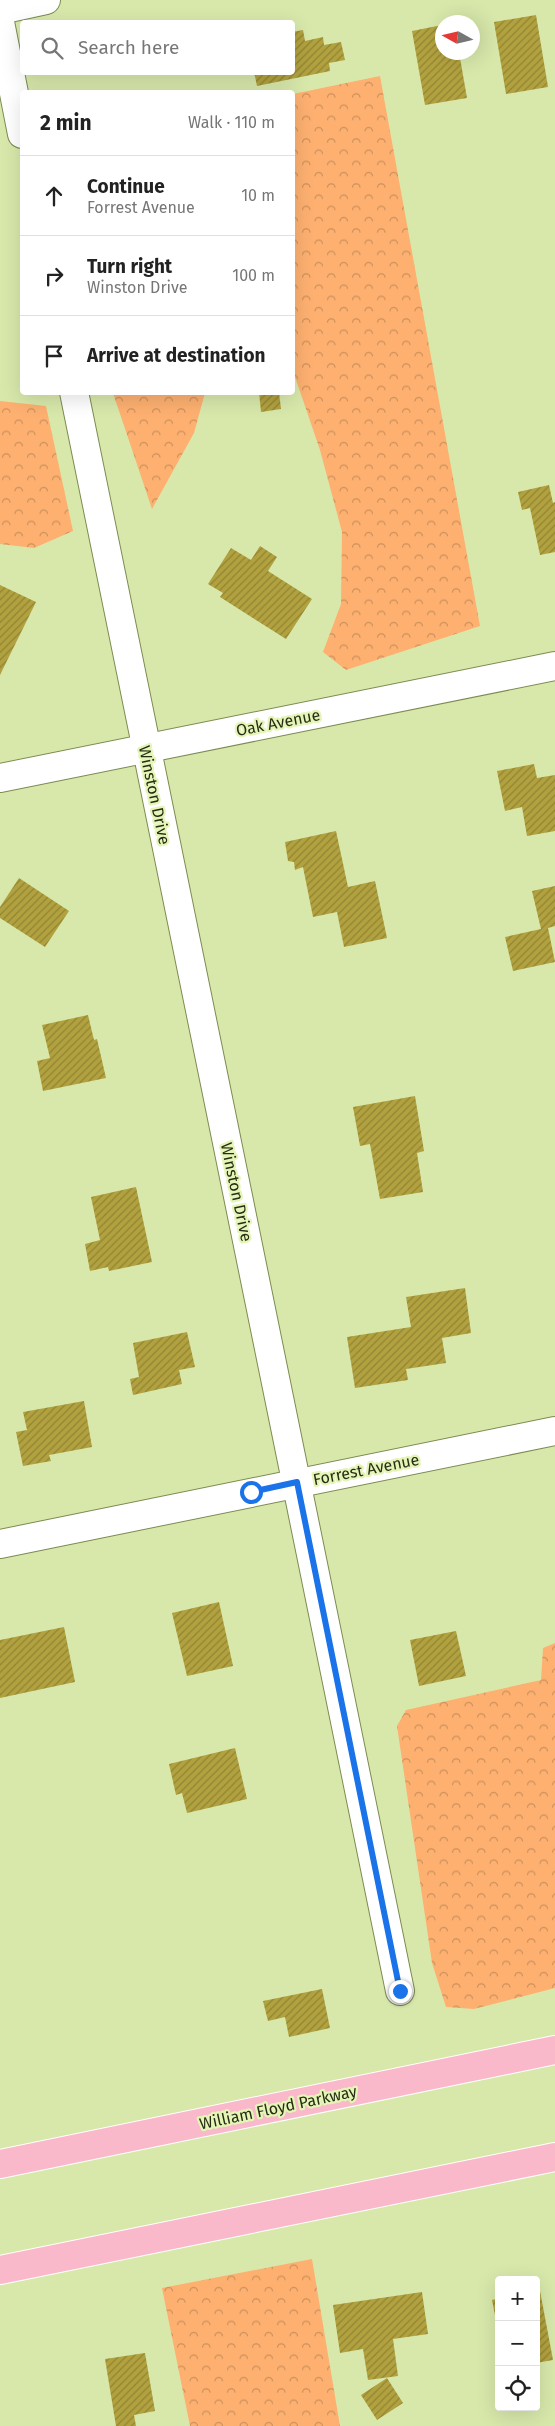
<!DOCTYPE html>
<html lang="en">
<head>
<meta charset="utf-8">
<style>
  body { margin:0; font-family:"Fira Sans",sans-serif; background:#f6f6f6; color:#222 }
  .controls { position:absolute; right:15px; bottom:15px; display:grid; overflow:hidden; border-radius:5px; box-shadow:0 5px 20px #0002 }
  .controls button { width:45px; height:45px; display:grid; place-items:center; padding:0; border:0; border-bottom:1px solid #e0e0e0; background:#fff; color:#222; font:25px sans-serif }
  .compass { position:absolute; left:435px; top:15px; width:45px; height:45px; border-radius:50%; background:#fff; box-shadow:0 5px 20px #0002; rotate:278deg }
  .stop { position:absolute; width:15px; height:15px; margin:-11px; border:4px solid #1a73e8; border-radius:50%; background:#fff }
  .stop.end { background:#1a73e8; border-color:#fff; box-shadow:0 1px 5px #0008 }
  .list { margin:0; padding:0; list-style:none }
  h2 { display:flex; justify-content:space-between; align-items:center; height:65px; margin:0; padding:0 20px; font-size:21px }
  h2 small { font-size:16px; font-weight:400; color:#767676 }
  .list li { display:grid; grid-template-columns:32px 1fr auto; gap:15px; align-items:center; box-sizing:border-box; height:80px; padding:0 20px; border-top:1px solid #e0e0e0 }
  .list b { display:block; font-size:19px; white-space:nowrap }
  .list p { margin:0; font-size:16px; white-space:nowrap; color:#767676 }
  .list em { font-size:16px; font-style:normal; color:#767676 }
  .icon { flex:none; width:28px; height:28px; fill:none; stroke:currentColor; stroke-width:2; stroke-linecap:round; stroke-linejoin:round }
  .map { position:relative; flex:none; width:555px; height:2426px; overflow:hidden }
  .search { position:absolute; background:#fff; box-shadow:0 5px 20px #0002; left:20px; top:20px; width:275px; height:55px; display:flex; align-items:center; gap:12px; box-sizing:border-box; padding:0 18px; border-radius:5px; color:#767676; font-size:19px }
  .panel { position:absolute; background:#fff; box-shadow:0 5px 20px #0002; left:20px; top:90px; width:275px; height:305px; border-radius:5px }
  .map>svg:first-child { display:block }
</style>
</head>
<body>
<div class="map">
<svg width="555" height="2426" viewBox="0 0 555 2426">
  <defs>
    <pattern id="forest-crowns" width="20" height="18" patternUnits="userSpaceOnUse" patternTransform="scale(1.25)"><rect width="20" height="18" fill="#fdb070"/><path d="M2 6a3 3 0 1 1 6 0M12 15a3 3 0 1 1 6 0" fill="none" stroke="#cd905b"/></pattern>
    <pattern id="building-hatch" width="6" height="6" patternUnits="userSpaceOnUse" patternTransform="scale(1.25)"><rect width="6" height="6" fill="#b2a23f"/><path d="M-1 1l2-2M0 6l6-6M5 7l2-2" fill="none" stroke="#918434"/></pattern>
  </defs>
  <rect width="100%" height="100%" fill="#d8e8ab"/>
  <g fill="url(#forest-crowns)">
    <polygon points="380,76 480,626 346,670 323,652 341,604 342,532 320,450 293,371 293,94"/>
    <polygon points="113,393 205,393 194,433 152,509"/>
    <polygon points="0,401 46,406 73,531 34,548 0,544"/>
    <polygon points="555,1643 555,1988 474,2009 446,2007 432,1963 397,1726 406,1710 541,1680 543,1648"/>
    <polygon points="312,2259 340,2426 190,2426 162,2288"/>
  </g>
  <g fill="url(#building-hatch)">
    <polygon points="536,15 548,87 506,94 494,22"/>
    <polygon points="442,25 442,52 459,52 467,98 425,105 412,31"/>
    <polygon points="303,30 305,41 323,37 324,45 341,42 345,60 329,63 330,71 257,86 254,72 292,72 292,32"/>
    <polygon points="259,392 279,392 281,409 261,412"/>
    <polygon points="549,485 553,503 555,502 555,552 540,555 530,508 522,510 518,492"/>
    <polygon points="260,546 277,557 268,571 312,599 286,639 220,597 223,593 208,584 231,548 251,560"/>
    <polygon points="0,585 36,602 0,675"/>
    <polygon points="534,764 537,778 555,775 555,831 527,836 522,807 505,811 497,771"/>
    <polygon points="336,831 348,887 375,881 387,938 344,947 337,912 313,917 303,867 295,870 294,862 288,861 285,842"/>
    <polygon points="19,878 69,911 45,947 0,918 0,907"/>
    <polygon points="555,886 555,926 548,928 555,962 513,971 505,937 541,929 532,891"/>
    <polygon points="88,1015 94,1040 97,1039 106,1078 43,1091 37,1061 50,1058 42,1025"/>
    <polygon points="415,1096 424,1151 417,1153 423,1192 380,1199 370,1144 360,1146 353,1107"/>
    <polygon points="136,1187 152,1262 109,1271 108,1267 90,1271 85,1244 100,1240 91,1197"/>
    <polygon points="465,1288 471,1333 442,1338 446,1363 406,1369 408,1380 355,1388 347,1337 411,1327 406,1297"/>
    <polygon points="187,1332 195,1367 179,1370 182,1384 133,1395 130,1379 139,1377 133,1343"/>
    <polygon points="84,1401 92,1447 49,1455 51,1461 23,1466 16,1432 27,1430 23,1412"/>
    <polygon points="219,1602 233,1666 187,1676 172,1613"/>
    <polygon points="64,1627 75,1682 0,1698 0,1640"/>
    <polygon points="456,1631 466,1676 419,1686 410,1640"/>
    <polygon points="235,1748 247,1799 187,1813 182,1793 176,1795 169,1764"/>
    <polygon points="322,1989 330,2028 289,2037 285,2017 268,2021 263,2001"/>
    <polygon points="536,2291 540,2291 553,2360 536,2363"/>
    <polygon points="422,2292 428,2334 393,2339 398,2376 368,2380 363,2349 340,2353 333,2305"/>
    <polygon points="499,2298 499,2330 498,2330 492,2300"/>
    <polygon points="145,2353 155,2411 134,2415 136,2426 116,2426 105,2359"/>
    <polygon points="387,2378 403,2403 377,2420 361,2395"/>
  </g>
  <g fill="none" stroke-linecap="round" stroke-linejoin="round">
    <defs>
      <g id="street">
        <polyline points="0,10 46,0"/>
        <polyline points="0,22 22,134"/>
        <polyline points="74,392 400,1991"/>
        <polyline points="0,778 555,666"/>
        <polyline points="0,1544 555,1431"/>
      </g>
      <g id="highway">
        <polyline points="0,2164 555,2050"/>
        <polyline points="0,2270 555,2157"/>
      </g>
    </defs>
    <use href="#street" stroke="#7d8b52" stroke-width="30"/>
    <use href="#highway" stroke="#fff" stroke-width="30"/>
    <use href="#street" stroke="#fff" stroke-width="28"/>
    <use href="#highway" stroke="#fab9cb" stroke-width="28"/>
  </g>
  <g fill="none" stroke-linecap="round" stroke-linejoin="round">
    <polyline stroke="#1a73e8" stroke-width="6" points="251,1492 297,1482 400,1991"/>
  </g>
  <g text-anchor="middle" stroke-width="4.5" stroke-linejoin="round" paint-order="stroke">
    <g font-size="16" fill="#272d15" stroke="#e5f5b7">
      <text transform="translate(278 722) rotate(-11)" y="6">Oak Avenue</text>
      <text transform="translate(155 795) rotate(78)" y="6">Winston Drive</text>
      <text transform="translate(237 1192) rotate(78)" y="6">Winston Drive</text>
      <text transform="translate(366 1469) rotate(-11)" y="6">Forrest Avenue</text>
      <text transform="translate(278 2107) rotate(-12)" y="6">William Floyd Parkway</text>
    </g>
  </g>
</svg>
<div class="controls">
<button>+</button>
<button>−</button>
<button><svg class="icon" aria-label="locate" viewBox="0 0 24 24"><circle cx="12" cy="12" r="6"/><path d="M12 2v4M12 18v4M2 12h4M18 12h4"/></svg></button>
</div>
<svg class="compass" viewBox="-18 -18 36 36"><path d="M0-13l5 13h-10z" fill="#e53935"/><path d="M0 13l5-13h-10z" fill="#767676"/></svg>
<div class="stop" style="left:251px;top:1492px"></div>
<div class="stop end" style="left:400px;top:1991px"></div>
<div class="search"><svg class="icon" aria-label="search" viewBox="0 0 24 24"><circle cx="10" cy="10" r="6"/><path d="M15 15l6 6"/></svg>Search here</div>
<section class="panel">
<h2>2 min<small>Walk · 110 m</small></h2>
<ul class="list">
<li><svg class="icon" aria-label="ahead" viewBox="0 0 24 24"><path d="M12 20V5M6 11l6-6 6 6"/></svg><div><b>Continue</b><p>Forrest Avenue</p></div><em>10 m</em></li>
<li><svg class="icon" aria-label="right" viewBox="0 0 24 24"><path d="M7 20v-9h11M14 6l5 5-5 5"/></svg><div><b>Turn right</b><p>Winston Drive</p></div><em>100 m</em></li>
<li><svg class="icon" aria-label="arrive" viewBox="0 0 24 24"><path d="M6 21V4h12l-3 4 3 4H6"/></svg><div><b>Arrive at destination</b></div></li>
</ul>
</section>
</div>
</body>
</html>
